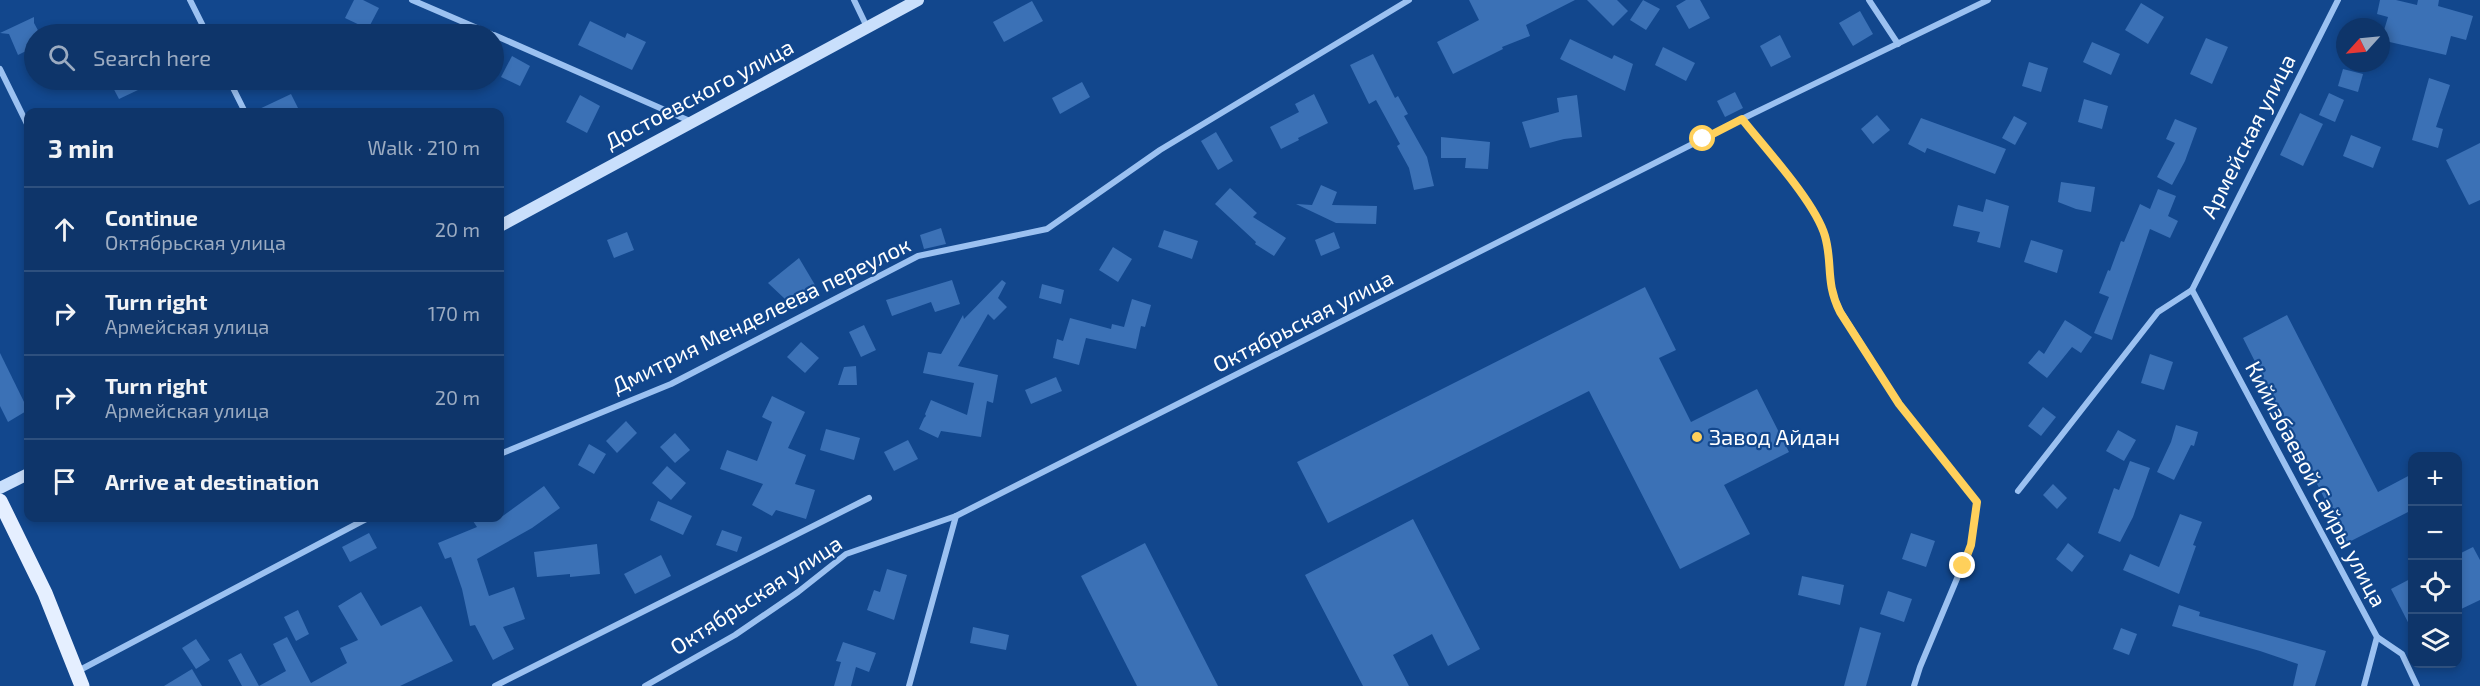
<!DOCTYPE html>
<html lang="en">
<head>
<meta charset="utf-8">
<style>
  body { margin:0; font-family:"Exo 2",sans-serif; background:#173d70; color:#f1f3f6 }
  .controls { position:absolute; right:18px; bottom:18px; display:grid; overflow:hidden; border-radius:12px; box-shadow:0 3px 9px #0003 }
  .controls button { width:54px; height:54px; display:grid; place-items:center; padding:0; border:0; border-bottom:2px solid #2e507e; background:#0e356a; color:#f1f3f6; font:30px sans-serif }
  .compass { position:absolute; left:2336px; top:18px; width:54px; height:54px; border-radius:50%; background:#0e356a; box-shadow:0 3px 9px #0003; rotate:243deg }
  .stop { position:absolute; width:18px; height:18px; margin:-14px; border:4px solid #ffd05b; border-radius:50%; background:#fff }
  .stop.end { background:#ffd05b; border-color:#fff; box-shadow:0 2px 6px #0008 }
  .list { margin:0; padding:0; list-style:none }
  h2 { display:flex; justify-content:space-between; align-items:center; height:78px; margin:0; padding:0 24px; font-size:26px }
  h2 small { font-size:20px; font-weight:400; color:#9babc1 }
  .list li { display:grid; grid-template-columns:39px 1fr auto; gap:18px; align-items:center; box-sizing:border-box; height:84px; padding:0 24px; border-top:2px solid #2e507e }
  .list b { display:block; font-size:22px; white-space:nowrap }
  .list p { margin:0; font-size:20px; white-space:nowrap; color:#9babc1 }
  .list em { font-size:20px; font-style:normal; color:#9babc1 }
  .icon { flex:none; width:33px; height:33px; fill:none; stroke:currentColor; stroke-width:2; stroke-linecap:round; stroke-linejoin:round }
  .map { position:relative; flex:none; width:2480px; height:686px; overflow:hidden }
  .search { position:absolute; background:#0e356a; box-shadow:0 3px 9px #0003; left:24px; top:24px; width:480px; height:66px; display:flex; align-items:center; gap:15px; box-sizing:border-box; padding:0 21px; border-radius:33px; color:#9babc1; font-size:22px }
  .panel { position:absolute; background:#0e356a; box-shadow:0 3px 9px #0003; left:24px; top:108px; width:480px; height:414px; border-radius:12px }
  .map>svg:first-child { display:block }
</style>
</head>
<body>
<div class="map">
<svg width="2480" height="686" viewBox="0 0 2480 686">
  <rect width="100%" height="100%" fill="#12478d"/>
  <g fill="#3b71b6">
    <polygon points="354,0 363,0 379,8 368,29 345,18"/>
    <polygon points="1469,0 1575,0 1526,25 1530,36 1502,47 1503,49 1453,74 1437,42 1479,20"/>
    <polygon points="1587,0 1617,0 1628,11 1613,26"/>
    <polygon points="1643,0 1660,9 1646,30 1630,20"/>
    <polygon points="1686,0 1700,0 1710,18 1689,29 1676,6"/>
    <polygon points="2380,0 2396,0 2417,5 2418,0 2439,0 2438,6 2473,16 2466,40 2451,36 2446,55 2381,40 2388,17 2377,14"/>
    <polygon points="1032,1 1043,21 1004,42 993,22"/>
    <polygon points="2141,3 2164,17 2148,44 2125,30"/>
    <polygon points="1860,11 1873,34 1853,46 1839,23"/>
    <polygon points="34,17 34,23 40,34 34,34 34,47 18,55 9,34 0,33"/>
    <polygon points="590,21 625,38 627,33 646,42 632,70 578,45"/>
    <polygon points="1780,35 1791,57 1771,67 1760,46"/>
    <polygon points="2206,38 2228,47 2212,84 2190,74"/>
    <polygon points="1570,39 1612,59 1614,55 1633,64 1625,91 1560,59"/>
    <polygon points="2092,42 2120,54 2111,75 2083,62"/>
    <polygon points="1663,47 1695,63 1686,81 1655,65"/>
    <polygon points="1373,54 1395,98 1398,96 1408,114 1404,116 1427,157 1434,186 1414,190 1409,168 1397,146 1400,144 1376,100 1369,104 1350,65"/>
    <polygon points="512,56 530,66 520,86 501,77"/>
    <polygon points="2029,62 2048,68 2041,92 2022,86"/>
    <polygon points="2343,69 2363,74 2358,92 2338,86"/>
    <polygon points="2429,78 2450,85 2436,127 2443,129 2438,148 2412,140"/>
    <polygon points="109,80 133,80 138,90 119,99"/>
    <polygon points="1082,82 1090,97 1060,114 1052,98"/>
    <polygon points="1735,92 1743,108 1725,117 1717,101"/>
    <polygon points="2329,93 2344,100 2335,122 2319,115"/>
    <polygon points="291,94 300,112 253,112"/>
    <polygon points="1314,94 1328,123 1298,138 1299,140 1281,149 1270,127 1299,112 1295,104"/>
    <polygon points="580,95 600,106 587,133 566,122"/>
    <polygon points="1577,95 1582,137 1564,139 1530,148 1522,122 1559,112 1557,98"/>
    <polygon points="2084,99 2108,106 2102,129 2078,122"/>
    <polygon points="2300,113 2323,124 2303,166 2280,155"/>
    <polygon points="1877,115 1890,130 1873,144 1861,129"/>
    <polygon points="2014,116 2027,123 2015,145 2002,138"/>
    <polygon points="1921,118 2006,149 1995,174 1927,148 1925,153 1908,144"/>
    <polygon points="2175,119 2197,128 2185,161 2172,185 2157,177 2175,143 2166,139"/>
    <polygon points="1216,132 1233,161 1218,170 1201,141"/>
    <polygon points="2351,135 2381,147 2373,168 2343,156"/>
    <polygon points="1441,137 1490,142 1488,169 1465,168 1466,158 1441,158"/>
    <polygon points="2480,143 2480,200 2469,205 2446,160"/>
    <polygon points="2061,182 2095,187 2091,212 2076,209 2058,202"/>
    <polygon points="1321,185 1337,192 1332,205 1377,206 1376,224 1336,223 1296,204 1312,205"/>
    <polygon points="1230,188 1257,213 1253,217 1286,238 1274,256 1255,244 1256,242 1215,204"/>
    <polygon points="2158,189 2176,196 2168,216 2178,221 2170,238 2150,229 2112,340 2094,333 2109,297 2099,293 2108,270 2110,271 2121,241 2124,242 2140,204 2150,209"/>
    <polygon points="1986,199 2009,206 2000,248 1977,242 1980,232 1953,226 1958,205 1983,212"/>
    <polygon points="941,228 946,244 924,249 920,235"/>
    <polygon points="1164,230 1198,241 1192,259 1158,247"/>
    <polygon points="627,232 634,250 614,258 607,240"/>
    <polygon points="1334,232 1340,248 1321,256 1315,240"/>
    <polygon points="2031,240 2063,250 2057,273 2024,262"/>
    <polygon points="1113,247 1132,259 1118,282 1099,270"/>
    <polygon points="799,258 815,285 785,299 768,283"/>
    <polygon points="952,280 960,304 935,312 931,302 892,316 886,300"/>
    <polygon points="1002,280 1006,283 998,298 1007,307 994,320 988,314 958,366 998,375 993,403 987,401 981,437 941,431 938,438 919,429 924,418 926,416 925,414 931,400 967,415 974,383 923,373 928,352 941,354 963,315 964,319"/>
    <polygon points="1042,284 1064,290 1061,304 1039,298"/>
    <polygon points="1645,287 1676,350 1659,358 1691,422 1757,389 1789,452 1724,485 1750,534 1680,569 1589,391 1328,523 1297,462"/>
    <polygon points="1132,299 1151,305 1145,327 1141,326 1136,349 1086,338 1079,365 1053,358 1057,339 1063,341 1070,318 1111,329 1112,324 1124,327"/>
    <polygon points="2287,315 2378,492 2412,474 2412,510 2347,543 2243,338"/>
    <polygon points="2065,320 2092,337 2081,353 2072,347 2047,378 2028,363 2039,350 2044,354"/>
    <polygon points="864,325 876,350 861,357 849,332"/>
    <polygon points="801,342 819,358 805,373 787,357"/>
    <polygon points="0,353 28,410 8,422 0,406"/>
    <polygon points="2150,354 2173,362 2164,390 2141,383"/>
    <polygon points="856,366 857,385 838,385 844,367"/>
    <polygon points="1056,377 1062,391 1031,404 1025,390"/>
    <polygon points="772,396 805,412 788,448 806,455 795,484 815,490 806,519 776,510 772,516 752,505 763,484 720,469 727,450 757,461 772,422 762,417"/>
    <polygon points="2043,407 2056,417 2041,436 2028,426"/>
    <polygon points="626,421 637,433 617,453 606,441"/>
    <polygon points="2176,425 2198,432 2194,446 2191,445 2174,480 2157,472 2171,442"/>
    <polygon points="826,429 860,438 854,460 820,450"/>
    <polygon points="2118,430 2136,440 2124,461 2106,451"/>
    <polygon points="675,433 690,450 675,463 660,447"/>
    <polygon points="908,440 918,459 894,471 884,452"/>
    <polygon points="589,444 606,454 594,474 578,465"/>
    <polygon points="2130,461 2150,468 2133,517 2120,542 2098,533 2114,488 2119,490"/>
    <polygon points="667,466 686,483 671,500 652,483"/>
    <polygon points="2053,484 2067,498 2057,509 2043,495"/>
    <polygon points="544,486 560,508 532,528 477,559 489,596 514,587 525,619 503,627 514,649 493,660 475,625 470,626 462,589 451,557 445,559 438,543 477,527 471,518 500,518"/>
    <polygon points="658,501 692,516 683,535 650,520"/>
    <polygon points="2180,514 2202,522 2193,545 2196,546 2179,594 2123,570 2130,554 2159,567"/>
    <polygon points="1413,519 1480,649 1448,666 1432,634 1393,655 1409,686 1363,686 1305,575"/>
    <polygon points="722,530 742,537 737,552 716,545"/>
    <polygon points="369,533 377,548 350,562 342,547"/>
    <polygon points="1911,533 1935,541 1926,567 1902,559"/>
    <polygon points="1145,543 1218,686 1137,686 1081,576"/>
    <polygon points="2068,543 2084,556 2072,572 2056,559"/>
    <polygon points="597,544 600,574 570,577 570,574 537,577 534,552"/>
    <polygon points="2473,547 2480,560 2480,600 2457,611 2457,555"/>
    <polygon points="661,555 671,576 635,594 624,574"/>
    <polygon points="887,569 907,575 894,620 867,610 874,590 880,592"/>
    <polygon points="1802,576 1844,585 1840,605 1798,595"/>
    <polygon points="2412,578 2412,630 2391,589"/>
    <polygon points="1888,591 1912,599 1904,622 1880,614"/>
    <polygon points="361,592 381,626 421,606 453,661 400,686 242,686 228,660 241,653 259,686 286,671 273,644 287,637 311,683 347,663 340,648 358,640 338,606"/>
    <polygon points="2179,605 2200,612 2199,616 2326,651 2315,686 2293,686 2298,664 2260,651 2172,626"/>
    <polygon points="298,610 309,634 296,641 284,617"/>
    <polygon points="973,627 1009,635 1006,650 970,643"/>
    <polygon points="1860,627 1881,633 1866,686 1844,686"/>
    <polygon points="2121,628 2137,634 2129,655 2113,649"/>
    <polygon points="196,639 210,660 196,669 182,648"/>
    <polygon points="843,642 876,653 869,672 856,667 851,686 834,686 841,662 836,661"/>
    <polygon points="192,669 202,686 164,686"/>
  </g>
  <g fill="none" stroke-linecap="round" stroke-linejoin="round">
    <g stroke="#9bc1f1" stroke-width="6">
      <polyline points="190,0 207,34"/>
      <polyline points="412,0 491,34"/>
      <polyline points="854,0 867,27"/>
      <polyline points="1869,0 1898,44"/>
      <polyline points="494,35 692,122"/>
      <polyline points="0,69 28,126"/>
      <polyline points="229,80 245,112"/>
      <path d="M1742 119C1765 148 1816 202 1825 236 1833 264 1825 282 1841 312L1899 404 1977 502 1971 545 1920 667 1914 686"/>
      <polyline points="2192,290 2377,637 2402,654 2417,686"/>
      <polyline points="2192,290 2338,0"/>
      <polyline points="500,454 671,384 918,256 1047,229 1160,150 1409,0"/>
      <polyline points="2018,491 2158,312 2192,290"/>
      <polyline points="78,671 368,518"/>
      <polyline points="495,686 869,498"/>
      <polyline points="645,686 735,635 798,592 846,554 956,516 1748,116 1988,0"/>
      <polyline points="909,686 956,516"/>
      <polyline points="2364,686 2377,637"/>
    </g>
    <g stroke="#c9dffc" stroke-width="12">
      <polyline points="500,226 918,0"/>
      <polyline points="0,488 28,474"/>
    </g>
    <polyline stroke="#e5efff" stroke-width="15" points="0,501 45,593 82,686"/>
  </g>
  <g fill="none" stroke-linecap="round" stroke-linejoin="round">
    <path stroke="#ffd05b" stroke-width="8" d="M1703 139 1742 119C1765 148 1815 202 1825 236 1833 264 1825 282 1840 312L1899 404 1977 502 1971 545 1963 566"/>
  </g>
  <circle fill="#ffd05b" stroke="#12478d" stroke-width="2" cx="1697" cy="437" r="6"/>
  <g text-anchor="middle" stroke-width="4.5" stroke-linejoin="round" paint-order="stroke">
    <g font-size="22" fill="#fff" stroke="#12478d">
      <text transform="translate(699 94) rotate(-28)" y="8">Достоевского улица</text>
      <text transform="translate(2248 136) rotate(-63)" y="8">Армейская улица</text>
      <text transform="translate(761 315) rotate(-26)" y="8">Дмитрия Менделеева переулок</text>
      <text transform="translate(1303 321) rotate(-27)" y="8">Октябрьская улица</text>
      <text transform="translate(2316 484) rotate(62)" y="8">Кийизбаевой Сайры улица</text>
      <text transform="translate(756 595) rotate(-33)" y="8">Октябрьская улица</text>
    </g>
    <g font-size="22" fill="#fff" stroke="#12478d" text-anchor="start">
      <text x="1709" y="445">Завод Айдан</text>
    </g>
  </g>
</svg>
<div class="controls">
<button>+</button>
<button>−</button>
<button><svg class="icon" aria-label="locate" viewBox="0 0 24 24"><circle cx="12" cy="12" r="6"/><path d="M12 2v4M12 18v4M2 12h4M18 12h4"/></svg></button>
<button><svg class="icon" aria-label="layers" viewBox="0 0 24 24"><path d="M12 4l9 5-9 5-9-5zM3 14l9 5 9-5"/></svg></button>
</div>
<svg class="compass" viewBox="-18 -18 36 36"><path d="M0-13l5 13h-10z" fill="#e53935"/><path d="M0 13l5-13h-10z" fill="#9babc1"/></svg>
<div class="stop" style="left:1703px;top:139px"></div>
<div class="stop end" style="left:1963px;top:566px"></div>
<div class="search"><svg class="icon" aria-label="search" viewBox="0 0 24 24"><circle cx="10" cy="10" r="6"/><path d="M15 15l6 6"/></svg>Search here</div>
<section class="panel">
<h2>3 min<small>Walk · 210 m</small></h2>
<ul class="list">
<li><svg class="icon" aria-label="ahead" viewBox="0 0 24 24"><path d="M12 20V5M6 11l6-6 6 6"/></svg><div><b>Continue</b><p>Октябрьская улица</p></div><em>20 m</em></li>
<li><svg class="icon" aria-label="right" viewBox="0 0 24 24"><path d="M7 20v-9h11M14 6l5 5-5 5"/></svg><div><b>Turn right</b><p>Армейская улица</p></div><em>170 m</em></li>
<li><svg class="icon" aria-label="right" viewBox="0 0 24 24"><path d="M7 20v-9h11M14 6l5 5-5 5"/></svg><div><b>Turn right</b><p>Армейская улица</p></div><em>20 m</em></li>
<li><svg class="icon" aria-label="arrive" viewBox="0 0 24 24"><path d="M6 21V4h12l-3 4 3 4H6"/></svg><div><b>Arrive at destination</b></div></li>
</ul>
</section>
</div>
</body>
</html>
